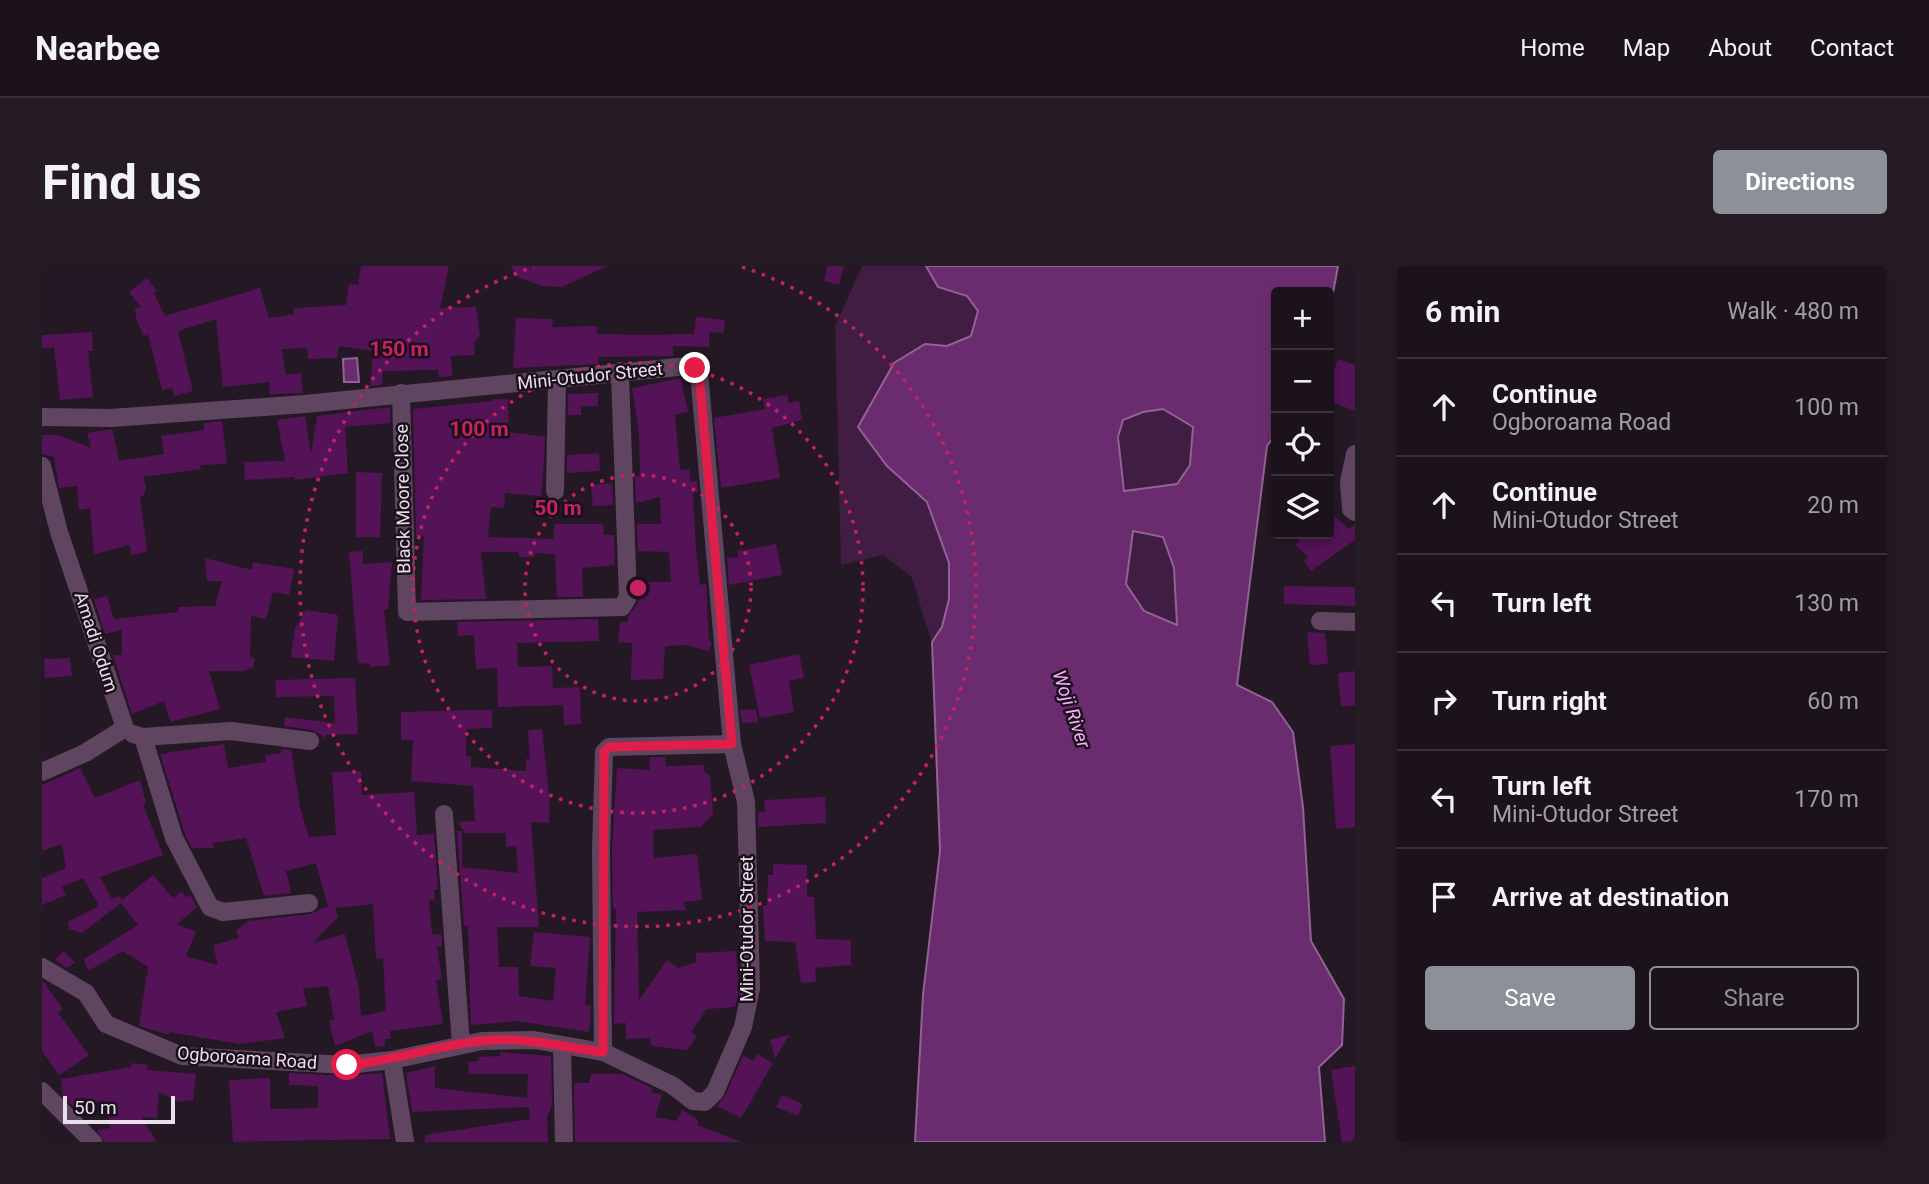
<!DOCTYPE html>
<html lang="en">
<head>
<meta charset="utf-8">
<style>
  body { margin:0; font-family:Roboto,sans-serif; background:#251b25; color:#f1f3f6 }
  .controls { position:absolute; right:21px; top:21px; display:grid; overflow:hidden; border-radius:7px; box-shadow:0 4px 10px #0003 }
  .controls button { width:63px; height:63px; display:grid; place-items:center; padding:0; border:0; border-bottom:2px solid #3a323b; background:#1c121c; color:#f1f3f6; font:35px sans-serif }
  .scale { position:absolute; left:21px; bottom:18px; width:112px; box-sizing:border-box; padding-left:7px; border:4px solid #e9dfe9; border-top:0; font-size:19px; line-height:24px; white-space:nowrap; color:#e9dfe9; -webkit-text-stroke:5px #1b0f1c; paint-order:stroke }
  .stop { position:absolute; width:21px; height:21px; margin:-16px; border:5px solid #e11d48; border-radius:50%; background:#fff }
  .stop.end { background:#e11d48; border-color:#fff; box-shadow:0 2px 7px #0008 }
  .list { margin:0; padding:0; list-style:none }
  h2 { display:flex; justify-content:space-between; align-items:center; height:91px; margin:0; padding:0 28px; font-size:30px }
  h2 small { font-size:23px; font-weight:400; color:#a09ea3 }
  .list li { display:grid; grid-template-columns:46px 1fr auto; gap:21px; align-items:center; box-sizing:border-box; height:98px; padding:0 28px; border-top:2px solid #3a323b }
  .list b { display:block; font-size:26px; white-space:nowrap }
  .list p { margin:0; font-size:23px; white-space:nowrap; color:#a09ea3 }
  .list em { font-size:23px; font-style:normal; color:#a09ea3 }
  .actions { display:flex; gap:14px; padding:21px 28px }
  .actions a { flex:1; padding:16px 0; border:2px solid #8c9099; border-radius:7px; text-align:center; font-size:24px; color:#8c9099 }
  .actions .main { background:#8c9099; color:#fff }
  .icon { flex:none; width:38px; height:38px; fill:none; stroke:currentColor; stroke-width:2; stroke-linecap:round; stroke-linejoin:round }
  .map { position:relative; flex:none; width:1313px; height:876px; overflow:hidden; border-radius:7px }
  header { display:flex; align-items:center; gap:42px; box-sizing:border-box; height:98px; padding:0 35px; background:#1c121c; border-bottom:2px solid #3a323b }
  header strong { font-size:33px }
  nav { display:flex; gap:38px; margin-inline-start:auto; font-size:24px }
  .intro { display:flex; align-items:center; justify-content:space-between; box-sizing:border-box; height:168px; padding:0 42px }
  h1 { margin:0; font-size:49px }
  .button { padding:18px 32px; border-radius:7px; background:#8c9099; color:#fff; font-size:24px; font-weight:700 }
  main { display:flex; gap:42px; padding:0 42px }
  aside { flex:1; background:#1c121c; border-radius:7px; box-shadow:0 4px 10px #0003 }
  .map>svg:first-child { display:block }
</style>
</head>
<body>
<header>
<strong>Nearbee</strong>
<nav><a>Home</a><a>Map</a><a>About</a><a>Contact</a></nav>
</header>
<div class="intro"><h1>Find us</h1><a class="button">Directions</a></div>
<main>
<div class="map">
<svg width="1313" height="876" viewBox="0 0 1313 876">
  <rect width="100%" height="100%" fill="#251825"/>
  <g fill="#411c43">
    <polygon points="820,0 884,0 896,21 925,30 936,45 929,70 905,80 883,78 845,200 885,236 907,297 907,333 900,361 890,376 869,310 841,289 799,299 793,60"/>
    <path d="M1121 143 1152 160 1234 168 1225 180 1136 359 1102 345 1084 318C1086 301 1092 280 1090 263 1086 227 1071 191 1081 154L1101 146Z"/>
  </g>
  <g fill="#6b2c6f" stroke="#916294" stroke-width="2" fill-rule="evenodd">
    <path d="M884 0H1296L1287 49V26H1234V168L1225 180 1195 419 1230 436 1251 466 1261 541 1269 675 1302 733 1300 779 1277 801 1283 876H873L881 729 898 585 890 376 900 361 907 333V297L885 236 845 200 816 161 852 97 883 78 905 80 929 70 936 45 925 30 896 21ZM1121 143 1151 161 1148 199 1135 218 1082 225 1076 171 1081 154 1101 146ZM1091 265 1121 271 1132 302 1135 359 1102 345 1084 318Z"/>
    <polygon points="315,92 317,116 302,116 301,93"/>
  </g>
  <g fill="#531356" fill-rule="evenodd">
    <polygon points="319,0 407,0 398,42 434,41 438,70 432,76 433,89 409,90 410,110 397,111 396,104 341,105 340,119 328,120 331,85 297,80 295,92 266,93 265,82 240,83 244,109 259,107 261,127 228,128 227,116 181,121 174,53 136,65 151,125 132,130 130,122 120,124 106,68 102,70 94,53 93,43 99,41 87,26 105,12 115,25 112,27 123,50 218,22 227,52 252,48 251,42 304,39 307,18 316,19"/>
    <polygon points="469,0 565,0 520,21 501,20 473,10"/>
    <polygon points="785,0 802,0 797,19 782,15"/>
    <polygon points="654,51 683,54 682,67 667,66 667,81 631,80 631,90 556,91 556,98 471,102 474,52 511,53 510,61 555,60 555,68 605,69 652,68"/>
    <polygon points="50,66 51,85 46,85 51,131 18,134 12,81 0,83 0,69"/>
    <polygon points="1296,93 1313,99 1313,145 1287,135 1287,117"/>
    <polygon points="639,112 646,146 633,149 638,204 647,203 649,216 655,215 656,226 651,227 654,284 658,319 664,318 667,373 670,377 667,385 643,379 623,380 621,413 589,414 590,377 576,376 578,356 586,356 586,350 596,337 597,316 629,316 627,286 596,285 595,258 619,258 618,231 594,237 593,211 598,209 597,167 590,122"/>
    <polygon points="556,127 556,140 539,140 539,149 526,149 526,128"/>
    <polygon points="746,129 747,137 757,135 760,154 730,162 738,212 679,222 672,152 723,143 721,133"/>
    <polygon points="451,133 466,133 467,166 503,171 502,193 499,230 463,227 462,242 449,241 446,271 511,273 513,258 561,258 562,269 572,269 573,299 540,302 541,331 515,331 513,288 494,287 492,291 477,291 477,286 439,286 444,333 379,334 382,270 374,270 371,143 451,135"/>
    <polygon points="348,141 348,157 303,161 306,207 253,214 253,211 203,214 202,196 243,195 235,154 263,150 269,188 275,150"/>
    <polygon points="180,155 185,198 158,199 159,203 101,211 104,221 102,229 98,230 105,286 89,289 88,279 52,288 48,242 37,244 35,220 17,222 12,191 0,188 0,169 16,169 49,182 45,167 70,163 77,195 122,188 119,170 162,164 162,157"/>
    <polygon points="557,187 558,205 525,207 525,189"/>
    <polygon points="314,206 340,207 338,271 314,271"/>
    <polygon points="570,217 571,239 551,240 549,219"/>
    <polygon points="1287,245 1307,263 1313,259 1313,274 1269,305 1262,295 1266,291 1253,279 1264,268 1287,268"/>
    <polygon points="734,278 740,309 687,319 685,292 697,291 695,285"/>
    <polygon points="321,285 321,298 350,296 346,343 342,344 348,399 328,401 328,398 316,397 307,286"/>
    <polygon points="163,292 210,304 211,296 252,303 247,329 231,326 224,353 209,350 208,390 213,393 211,401 202,405 167,405 178,443 128,456 122,435 90,448 71,389 80,389 80,364 63,368 52,333 65,330 72,353 137,346 136,341 173,340 180,315 165,315"/>
    <polygon points="1242,320 1313,321 1313,340 1242,338"/>
    <polygon points="264,344 296,349 292,395 249,391 253,362"/>
    <polygon points="556,353 557,375 475,377 476,401 510,400 511,422 538,421 539,458 522,459 521,439 456,441 455,402 434,403 432,369 416,370 415,356"/>
    <polygon points="1265,366 1283,367 1286,398 1268,399"/>
    <polygon points="757,388 762,412 747,415 752,446 718,452 707,399"/>
    <polygon points="28,392 30,410 3,412 2,393"/>
    <polygon points="1313,405 1313,439 1299,441 1296,407"/>
    <polygon points="313,412 316,468 284,469 284,472 270,464 242,460 243,451 293,457 292,430 234,431 233,414"/>
    <polygon points="714,443 716,456 700,457 698,444"/>
    <polygon points="437,444 450,444 450,462 424,463 424,490 429,491 429,501 484,505 484,493 488,493 486,464 500,463 508,539 507,557 489,556 497,661 455,661 457,701 476,701 477,730 511,735 514,702 488,700 492,666 548,671 543,739 549,740 547,766 476,755 429,759 426,660 422,660 415,565 420,565 420,601 476,607 474,580 464,581 464,567 423,567 416,556 433,555 431,520 369,515 371,474 359,474 359,446"/>
    <path d="M182 478 186 502 224 496 223 489 239 487V483L249 484 258 541 267 571 294 569 290 506 319 505 320 529 372 526 375 569 392 568 396 623H392L393 634 387 635 390 668 400 669V680L395 681 400 713 394 714 401 758 348 765V773H343V780L333 781 330 765 293 780 287 755 292 753 286 720 261 723 265 740 234 746 243 772 198 778 127 766V769L97 760 106 701 81 685 46 705 42 693 96 659 79 637 40 667 27 663 26 656 57 640 41 612 20 621 24 629 0 639V612L24 602 20 578 0 585V519L38 502 53 532 98 514 104 538 101 539 121 589 58 611 70 633 77 630 80 634 111 609 131 632 140 625 143 631 148 629 155 641 135 658 154 666 144 690 176 699 171 679 197 672 194 665 206 655 268 648 286 640 274 597 244 605 249 627 222 630 204 572 171 577 172 582H150L143 568 118 488ZM331 638 334 693 341 692 344 745 319 750 317 722 303 668 271 677 296 651 293 642Z"/>
    <polygon points="1313,478 1313,561 1294,563 1288,480"/>
    <polygon points="607,491 623,491 624,500 662,499 662,505 668,510 671,548 659,561 611,564 612,592 655,588 660,634 641,636 644,644 595,646 597,734 625,694 636,702 654,696 654,687 694,685 697,725 693,741 665,743 649,766 655,770 645,784 610,780 607,772 584,773 584,757 572,758 574,643 571,642 570,584 575,502 608,504"/>
    <polygon points="783,531 784,557 716,561 716,546 723,546 722,534"/>
    <polygon points="731,598 765,599 765,631 772,631 774,673 809,674 809,699 773,702 774,716 759,717 753,676 723,675 721,640 725,640 726,609 731,609"/>
    <polygon points="22,685 33,697 24,702 13,693"/>
    <polygon points="0,714 21,743 16,747 47,789 17,809 0,785"/>
    <polygon points="747,769 733,793 728,774"/>
    <polygon points="458,786 509,790 510,839 505,851 506,876 383,876 383,869 488,853 487,841 370,846 364,807 393,800 393,822 485,832 486,808 427,808 426,796 437,795 436,791 458,790"/>
    <polygon points="715,788 731,797 699,852 675,840 683,830 701,789 711,795"/>
    <polygon points="90,797 106,799 105,804 154,808 151,834 137,836 117,826 115,852 99,851 115,876 62,876 55,864 68,862 64,835 31,840 21,830 19,813 89,801"/>
    <polygon points="1313,800 1313,876 1300,876 1289,804"/>
    <polygon points="247,807 305,810 340,807 348,873 191,876 187,814 228,812 228,843 276,842 276,820 247,819"/>
    <polygon points="549,808 580,808 610,822 609,826 620,829 613,851 634,855 640,844 656,854 656,859 699,876 533,876 532,817 547,817"/>
    <polygon points="740,829 761,838 756,850 734,841"/>
  </g>
  <g fill="none" stroke-linecap="round" stroke-linejoin="round">
    <g stroke="#604561" stroke-width="18">
      <polyline points="359,127 365,346 580,341 586,331 578,109"/>
      <polyline points="0,151 69,152 263,138 646,100 657,107 690,478 704,536 709,722 701,761 673,826 663,836 651,835 630,819 561,786 492,774 440,775 350,794 305,799 140,790 64,758 44,727 0,701"/>
      <polyline points="1313,188 1307,216 1309,243 1313,246"/>
      <polyline points="0,200 17,266 83,462"/>
      <polyline points="513,225 515,114"/>
      <polyline points="1278,355 1313,356"/>
      <polyline points="91,468 101,471 189,465 268,475"/>
      <polyline points="101,471 132,572 168,641 181,646 267,637"/>
      <polyline points="0,506 43,487 83,462"/>
      <polyline points="402,548 419,778"/>
      <polyline points="520,781 522,876"/>
      <polyline points="561,786 559,584 562,486 567,481 690,478"/>
      <polyline points="350,794 363,876"/>
      <polyline points="0,825 51,876"/>
    </g>
  </g>
  <g fill="none" stroke-linecap="round" stroke-linejoin="round">
    <path stroke="#e11d48" stroke-width="9" d="M305 799C351 795 393 780 438 775 480 770 520 781 561 786L562 486 567 481 690 478 657 107 653 102"/>
  </g>
  <g fill="none" stroke="#c42262" stroke-width="3.5" stroke-dasharray="3.5 7">
    <circle cx="596" cy="322" r="113"/>
    <circle cx="596" cy="322" r="225"/>
    <path d="M700 1A338 338 0 1 1 492 1"/>
  </g>
  <g text-anchor="middle" stroke-width="5" stroke-linejoin="round" paint-order="stroke">
    <g font-size="18" fill="#e9dfe9" stroke="#1b0f1c">
      <text transform="translate(548 110) rotate(-6)" y="6">Mini-Otudor Street</text>
      <text transform="translate(361 233) rotate(-91)" y="6">Black Moore Close</text>
      <text transform="translate(54 376) rotate(72)" y="6">Amadi Odum</text>
      <text transform="translate(705 663) rotate(-90)" y="6">Mini-Otudor Street</text>
      <text transform="translate(205 792) rotate(4)" y="6">Ogboroama Road</text>
    </g>
    <g font-size="19" font-style="italic" fill="#f7b0fa" stroke="#1b0f1c">
      <text transform="translate(1030 443) rotate(71)" y="7">Woji River</text>
    </g>
  </g>
  <circle cx="596" cy="322" r="10" fill="#c42262" stroke="#1b0f1c" stroke-width="3.5"/>
  <g font-size="21" text-anchor="middle" font-weight="bold" fill="#c42262" stroke="#1b0f1c" stroke-width="5" stroke-linejoin="round" paint-order="stroke">
    <text x="357" y="90">150 m</text>
    <text x="437" y="170">100 m</text>
    <text x="516" y="249">50 m</text>
  </g>
</svg>
<div class="controls">
<button>+</button>
<button>−</button>
<button><svg class="icon" aria-label="locate" viewBox="0 0 24 24"><circle cx="12" cy="12" r="6"/><path d="M12 2v4M12 18v4M2 12h4M18 12h4"/></svg></button>
<button><svg class="icon" aria-label="layers" viewBox="0 0 24 24"><path d="M12 4l9 5-9 5-9-5zM3 14l9 5 9-5"/></svg></button>
</div>
<div class="scale">50 m</div>
<div class="stop" style="left:305px;top:799px"></div>
<div class="stop end" style="left:653px;top:102px"></div>
</div>
<aside>
<h2>6 min<small>Walk · 480 m</small></h2>
<ul class="list">
<li><svg class="icon" aria-label="ahead" viewBox="0 0 24 24"><path d="M12 20V5M6 11l6-6 6 6"/></svg><div><b>Continue</b><p>Ogboroama Road</p></div><em>100 m</em></li>
<li><svg class="icon" aria-label="ahead" viewBox="0 0 24 24"><path d="M12 20V5M6 11l6-6 6 6"/></svg><div><b>Continue</b><p>Mini-Otudor Street</p></div><em>20 m</em></li>
<li><svg class="icon" aria-label="left" viewBox="0 0 24 24"><path d="M17 20v-9H6M10 6l-5 5 5 5"/></svg><div><b>Turn left</b></div><em>130 m</em></li>
<li><svg class="icon" aria-label="right" viewBox="0 0 24 24"><path d="M7 20v-9h11M14 6l5 5-5 5"/></svg><div><b>Turn right</b></div><em>60 m</em></li>
<li><svg class="icon" aria-label="left" viewBox="0 0 24 24"><path d="M17 20v-9H6M10 6l-5 5 5 5"/></svg><div><b>Turn left</b><p>Mini-Otudor Street</p></div><em>170 m</em></li>
<li><svg class="icon" aria-label="arrive" viewBox="0 0 24 24"><path d="M6 21V4h12l-3 4 3 4H6"/></svg><div><b>Arrive at destination</b></div></li>
</ul>
<div class="actions"><a class="main">Save</a><a>Share</a></div>
</aside>
</main>
</body>
</html>
